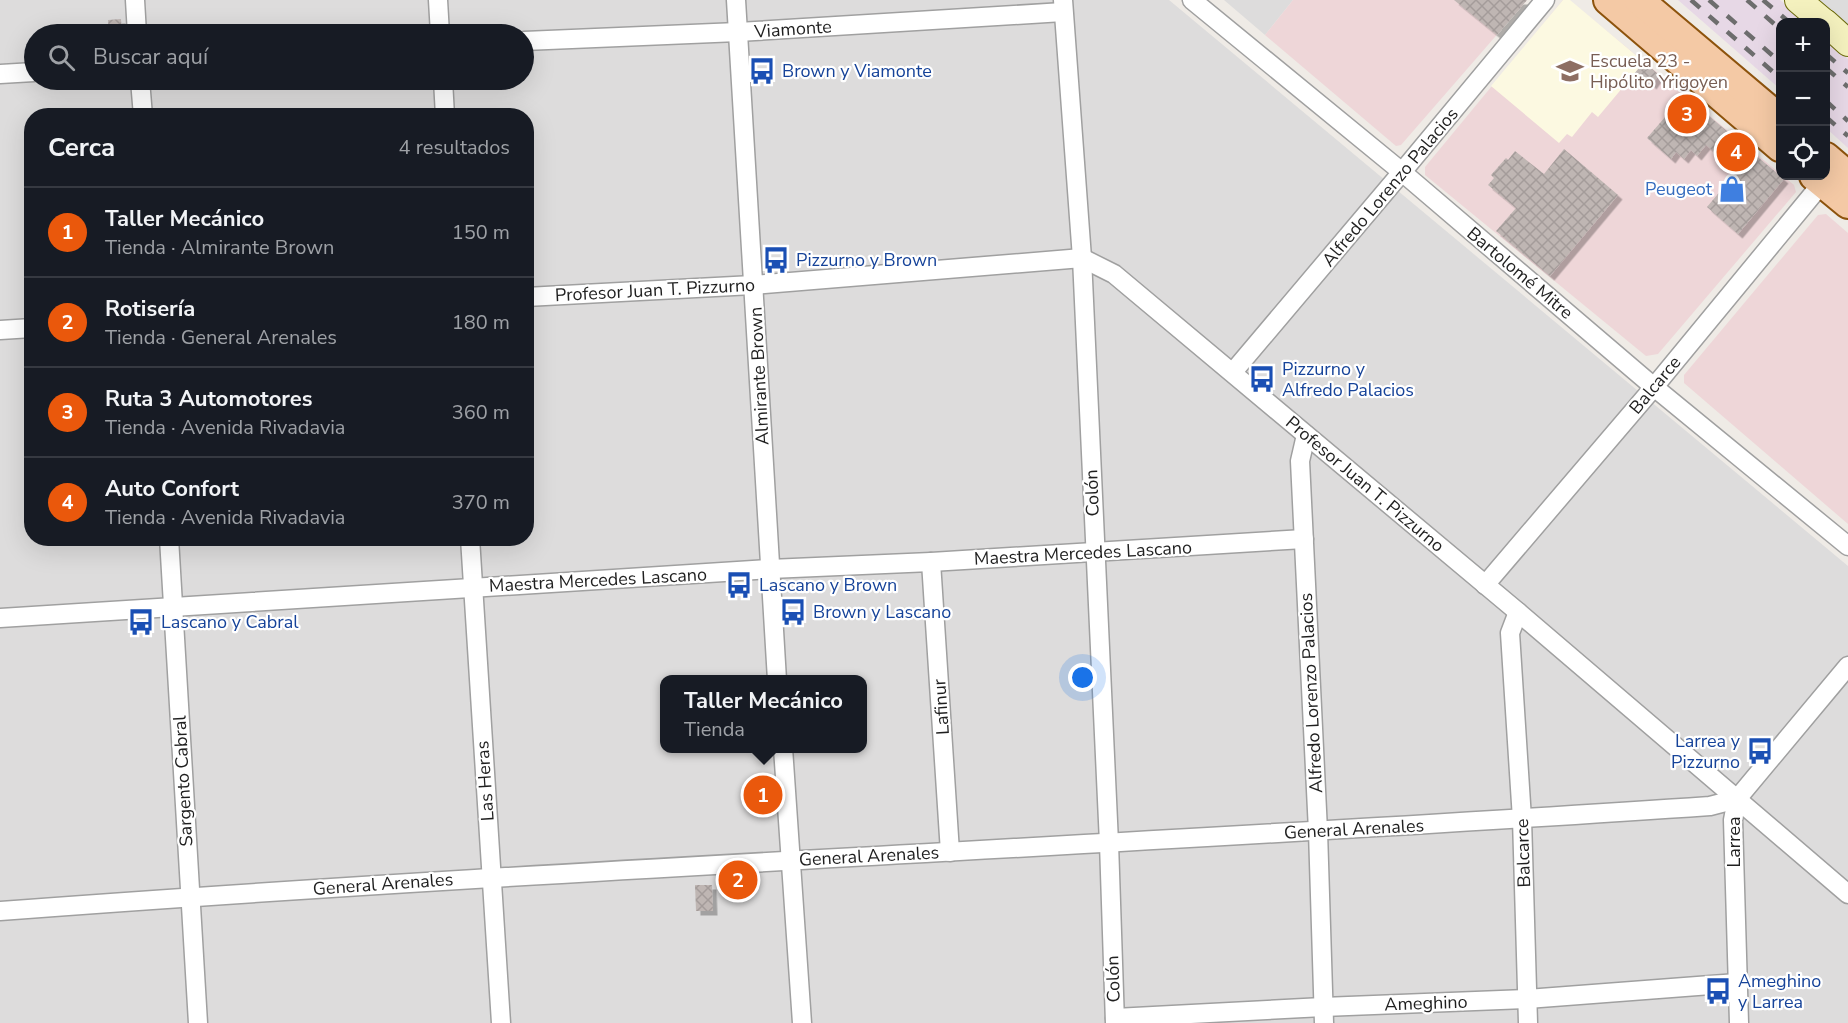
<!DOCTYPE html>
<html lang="es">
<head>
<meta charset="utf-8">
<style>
  body { margin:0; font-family:"Nunito Sans",sans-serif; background:#242831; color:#f1f3f6 }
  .controls { position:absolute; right:18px; top:18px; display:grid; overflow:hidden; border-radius:12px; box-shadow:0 6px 24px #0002 }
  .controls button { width:54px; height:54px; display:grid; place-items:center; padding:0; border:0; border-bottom:2px solid #363941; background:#171b24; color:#f1f3f6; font:30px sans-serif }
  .you { position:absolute; left:1083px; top:678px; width:21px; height:21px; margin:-15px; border:4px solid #fff; border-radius:50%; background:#1a73e8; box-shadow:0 0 0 9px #1a73e833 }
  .badge { display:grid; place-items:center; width:39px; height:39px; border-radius:50%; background:#ea580c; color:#fff; font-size:20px; font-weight:700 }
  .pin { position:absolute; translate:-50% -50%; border:3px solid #fff; box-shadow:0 2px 6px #0006 }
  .popup { position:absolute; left:660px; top:675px; width:207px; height:78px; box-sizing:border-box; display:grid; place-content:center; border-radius:12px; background:#171b24; filter:drop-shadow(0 2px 4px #0005); font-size:20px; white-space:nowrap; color:#9ea1a6 }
  .popup b { font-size:22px; color:#f1f3f6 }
  .popup::after { content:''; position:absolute; left:50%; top:100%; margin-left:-12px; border:12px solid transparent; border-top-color:#171b24 }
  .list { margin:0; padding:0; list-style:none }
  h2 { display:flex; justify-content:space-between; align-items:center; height:78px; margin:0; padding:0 24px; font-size:26px }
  h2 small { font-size:20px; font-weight:400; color:#9ea1a6 }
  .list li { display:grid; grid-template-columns:39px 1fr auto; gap:18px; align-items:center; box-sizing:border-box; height:90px; padding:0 24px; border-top:2px solid #363941 }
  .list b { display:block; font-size:22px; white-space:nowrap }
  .list p { margin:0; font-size:20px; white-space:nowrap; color:#9ea1a6 }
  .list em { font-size:20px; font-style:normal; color:#9ea1a6 }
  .icon { flex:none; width:33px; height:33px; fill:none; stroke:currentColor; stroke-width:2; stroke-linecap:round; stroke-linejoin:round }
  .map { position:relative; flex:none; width:1848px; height:1023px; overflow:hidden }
  .search { position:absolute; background:#171b24; box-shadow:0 6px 24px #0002; left:24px; top:24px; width:510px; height:66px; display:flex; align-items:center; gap:15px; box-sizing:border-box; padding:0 21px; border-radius:33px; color:#9ea1a6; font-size:22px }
  .panel { position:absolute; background:#171b24; box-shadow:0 6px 24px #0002; left:24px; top:108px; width:510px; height:438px; border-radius:24px }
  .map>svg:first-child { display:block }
</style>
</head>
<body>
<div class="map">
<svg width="1848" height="1023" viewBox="0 0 1848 1023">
  <defs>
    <pattern id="building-cross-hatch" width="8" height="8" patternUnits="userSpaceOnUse" patternTransform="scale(1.5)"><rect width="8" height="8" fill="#bfb6b3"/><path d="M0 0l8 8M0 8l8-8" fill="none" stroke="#a49c9a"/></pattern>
    <filter id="shadow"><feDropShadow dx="4.5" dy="4.5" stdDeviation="0" flood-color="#0004"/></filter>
  </defs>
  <rect width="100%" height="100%" fill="#efebe6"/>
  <g fill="#dddcdc" fill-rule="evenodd">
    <path d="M0 0H1169L1848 566V1023H0ZM34 34H524V80H34ZM32 116H526V538H32ZM664 680H862V748H664Z"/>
    <polygon points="1224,0 1293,0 1265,35"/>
    <polygon points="1806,0 1848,0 1848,28"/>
  </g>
  <g fill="#eed6d8">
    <polygon points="1293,0 1527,0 1401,145 1396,146 1265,35"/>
    <polygon points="1563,0 1569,0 1794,185 1796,192 1658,354 1646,356 1425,175 1425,167"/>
    <polygon points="1826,214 1848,233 1848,524 1684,383 1684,375 1818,215"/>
  </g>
  <polygon fill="#fcf9e1" points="1563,0 1570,0 1644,62 1598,117 1592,112 1572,137 1567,134 1559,143 1491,86"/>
  <g fill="#e7d8e6">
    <polygon points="1678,0 1780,0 1806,22 1780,22 1780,89"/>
    <polygon points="1826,39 1848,59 1848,148 1826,128"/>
  </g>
  <g fill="url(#building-cross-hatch)" filter="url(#shadow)">
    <polygon points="1454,0 1527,0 1497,35"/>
    <polygon points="121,19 122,34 109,34 108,20"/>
    <polygon points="1644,62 1659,75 1652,85 1647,80 1645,83 1634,74"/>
    <polygon points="1684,95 1784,179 1738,234 1707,207 1737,171 1706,145 1697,156 1691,150 1684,159 1676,152 1671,159 1647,138"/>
    <polygon points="1564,149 1618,195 1550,276 1496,231 1516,208 1488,185 1494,178 1491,175 1506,158 1508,160 1515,151 1544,174"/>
    <polygon points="695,885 712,885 713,911 696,911"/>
  </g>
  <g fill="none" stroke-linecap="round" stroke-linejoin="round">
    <defs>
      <g id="street">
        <polyline points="135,0 137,34"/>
        <polyline points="438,0 440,34"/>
        <polyline points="736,0 777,680"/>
        <polyline points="1063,0 1082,258 1109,843 1115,1023"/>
        <polyline points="1192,0 1402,172 1654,387 1848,546"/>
        <polyline points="524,41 738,32 1063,12"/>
        <polyline points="0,74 34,72"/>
        <polyline points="140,80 143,116"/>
        <polyline points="443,80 445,116"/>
        <polyline points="526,297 753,285 1082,258 1114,274 1518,612 1848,894"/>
        <polyline points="0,330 32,328"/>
        <polyline points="1233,372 1402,172 1545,0"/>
        <polyline points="1306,435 1300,461 1318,831 1324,1023"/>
        <polyline points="169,538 198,1023"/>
        <polyline points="470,538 501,1023"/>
        <polyline points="931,562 950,852"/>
        <polyline points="1485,585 1654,387 1823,182"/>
        <polyline points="1518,612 1510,633 1522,819 1528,1023"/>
        <polyline points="0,618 770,569 931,562 1304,539"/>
        <polyline points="783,748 802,1023"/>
        <path d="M0 911C569 868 1140 845 1710 806L1737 799"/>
        <polyline points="1115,1018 1323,1007 1527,999 1737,983"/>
        <polyline points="1739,1023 1733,820 1737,799 1848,666"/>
      </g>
      <g id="secondary">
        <polyline points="1798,0 1824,22"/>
        <polyline points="1826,23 1848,43"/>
      </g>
      <g id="primary">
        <polyline points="1608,0 1780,147"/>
        <polyline points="1639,0 1780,119"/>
        <polyline points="1826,157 1848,176"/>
        <polyline points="1814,176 1848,204"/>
      </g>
    </defs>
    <use href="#street" stroke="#a0a0a0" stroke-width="21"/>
    <use href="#secondary" stroke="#6e6c0e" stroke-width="28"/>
    <use href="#primary" stroke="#8d530c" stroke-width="32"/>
    <use href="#street" stroke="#fff" stroke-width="18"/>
    <use href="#secondary" stroke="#f4f1be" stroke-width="26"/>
    <use href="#primary" stroke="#f4c9a5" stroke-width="28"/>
    <g stroke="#6d6d6d" stroke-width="4.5" stroke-dasharray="12 12" stroke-linecap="butt">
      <polyline points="1691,0 1780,78"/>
      <polyline points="1709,0 1780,62"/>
      <polyline points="1747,0 1780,29"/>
      <polyline points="1763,0 1789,22"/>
      <polyline points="1826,54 1848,73"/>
      <polyline points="1826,68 1848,87"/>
      <polyline points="1826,101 1848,121"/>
      <polyline points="1826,117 1848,136"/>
    </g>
  </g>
  <defs>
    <symbol id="bus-bare" viewBox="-9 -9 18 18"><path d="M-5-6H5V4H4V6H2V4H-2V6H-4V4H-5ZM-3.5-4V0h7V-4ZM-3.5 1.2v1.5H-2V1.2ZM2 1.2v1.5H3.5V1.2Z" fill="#1a4fb4" stroke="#fff" stroke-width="2.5" paint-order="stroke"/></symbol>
    <symbol id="school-bare" viewBox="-9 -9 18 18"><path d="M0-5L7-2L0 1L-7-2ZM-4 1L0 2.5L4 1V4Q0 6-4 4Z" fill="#8d6e63" stroke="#fff" stroke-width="2.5" paint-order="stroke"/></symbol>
    <symbol id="shop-bare" viewBox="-9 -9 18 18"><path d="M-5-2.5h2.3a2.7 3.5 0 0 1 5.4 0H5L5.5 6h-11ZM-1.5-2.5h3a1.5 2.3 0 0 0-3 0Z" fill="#3f7fe0" stroke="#fff" stroke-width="2.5" paint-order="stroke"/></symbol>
  </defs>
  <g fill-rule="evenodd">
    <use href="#bus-bare" x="743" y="52" width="38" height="38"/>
    <use href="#school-bare" x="1551" y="52" width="38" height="38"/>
    <use href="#shop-bare" x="1713" y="170" width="38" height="38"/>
    <use href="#bus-bare" x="757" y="241" width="38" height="38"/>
    <use href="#bus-bare" x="1243" y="360" width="38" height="38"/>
    <use href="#bus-bare" x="720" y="566" width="38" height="38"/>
    <use href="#bus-bare" x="774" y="593" width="38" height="38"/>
    <use href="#bus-bare" x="122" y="603" width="38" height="38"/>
    <use href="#bus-bare" x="1741" y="732" width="38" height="38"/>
    <use href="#bus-bare" x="1699" y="972" width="38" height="38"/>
  </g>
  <g text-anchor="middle" stroke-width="4.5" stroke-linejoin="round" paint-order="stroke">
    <g font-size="18" fill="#1f1f1f" stroke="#fff">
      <text transform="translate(793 29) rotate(-4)" y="6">Viamonte</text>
      <text transform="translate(1390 187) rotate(-50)" y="6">Alfredo Lorenzo Palacios</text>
      <text transform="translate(1520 273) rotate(40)" y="6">Bartolomé Mitre</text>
      <text transform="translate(655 290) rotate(-3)" y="6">Profesor Juan T. Pizzurno</text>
      <text transform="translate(759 376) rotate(-93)" y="6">Almirante Brown</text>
      <text transform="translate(1655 385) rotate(-50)" y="6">Balcarce</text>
      <text transform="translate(1365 484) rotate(40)" y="6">Profesor Juan T. Pizzurno</text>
      <text transform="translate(1092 493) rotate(-92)" y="6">Colón</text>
      <text transform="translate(1083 553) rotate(-3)" y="6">Maestra Mercedes Lascano</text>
      <text transform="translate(598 580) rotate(-3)" y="6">Maestra Mercedes Lascano</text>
      <text transform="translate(1311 693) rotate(-93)" y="6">Alfredo Lorenzo Palacios</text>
      <text transform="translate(941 707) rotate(-94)" y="6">Lafinur</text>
      <text transform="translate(183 781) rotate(-93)" y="6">Sargento Cabral</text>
      <text transform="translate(485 781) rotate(-94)" y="6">Las Heras</text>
      <text transform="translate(1354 829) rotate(-3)" y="6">General Arenales</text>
      <text transform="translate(1734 842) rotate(-90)" y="6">Larrea</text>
      <text transform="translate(1523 853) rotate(-92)" y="6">Balcarce</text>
      <text transform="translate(869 856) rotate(-3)" y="6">General Arenales</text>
      <text transform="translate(383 884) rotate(-4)" y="6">General Arenales</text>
      <text transform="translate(1113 979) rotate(-92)" y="6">Colón</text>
      <text transform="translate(1426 1003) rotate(-2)" y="6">Ameghino</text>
    </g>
    <g font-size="18" fill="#785e54" stroke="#fff" text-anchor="start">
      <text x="1590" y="67">Escuela 23 -<tspan x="1590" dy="21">Hipólito Yrigoyen</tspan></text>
    </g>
    <g font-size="18" fill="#164399" stroke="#fff" text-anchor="start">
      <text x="782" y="77">Brown y Viamonte</text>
      <text x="796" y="266">Pizzurno y Brown</text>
      <text x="1282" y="375">Pizzurno y<tspan x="1282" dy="21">Alfredo Palacios</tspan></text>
      <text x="759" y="591">Lascano y Brown</text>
      <text x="813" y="618">Brown y Lascano</text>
      <text x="161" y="628">Lascano y Cabral</text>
      <text x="1740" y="747" text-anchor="end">Larrea y<tspan x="1740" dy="21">Pizzurno</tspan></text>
      <text x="1738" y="987">Ameghino<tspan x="1738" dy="21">y Larrea</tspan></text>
    </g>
    <g font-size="18" fill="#366cbe" stroke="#fff" text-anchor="end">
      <text x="1712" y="195">Peugeot</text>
    </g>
  </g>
</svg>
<div class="controls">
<button>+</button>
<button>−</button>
<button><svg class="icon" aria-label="locate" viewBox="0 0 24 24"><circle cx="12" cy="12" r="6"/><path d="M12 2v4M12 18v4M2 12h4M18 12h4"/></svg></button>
</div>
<div class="you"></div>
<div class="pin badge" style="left:763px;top:795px">1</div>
<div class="popup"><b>Taller Mecánico</b>Tienda</div>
<div class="pin badge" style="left:738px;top:880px">2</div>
<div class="pin badge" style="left:1687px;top:114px">3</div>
<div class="pin badge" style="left:1736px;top:152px">4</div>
<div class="search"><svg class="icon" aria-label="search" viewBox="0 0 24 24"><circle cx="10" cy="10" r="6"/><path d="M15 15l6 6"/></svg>Buscar aquí</div>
<section class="panel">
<h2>Cerca<small>4 resultados</small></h2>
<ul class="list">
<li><span class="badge">1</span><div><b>Taller Mecánico</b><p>Tienda · Almirante Brown</p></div><em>150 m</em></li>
<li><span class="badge">2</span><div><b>Rotisería</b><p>Tienda · General Arenales</p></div><em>180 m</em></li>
<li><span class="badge">3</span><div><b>Ruta 3 Automotores</b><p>Tienda · Avenida Rivadavia</p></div><em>360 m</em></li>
<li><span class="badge">4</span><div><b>Auto Confort</b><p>Tienda · Avenida Rivadavia</p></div><em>370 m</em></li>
</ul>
</section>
</div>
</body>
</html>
